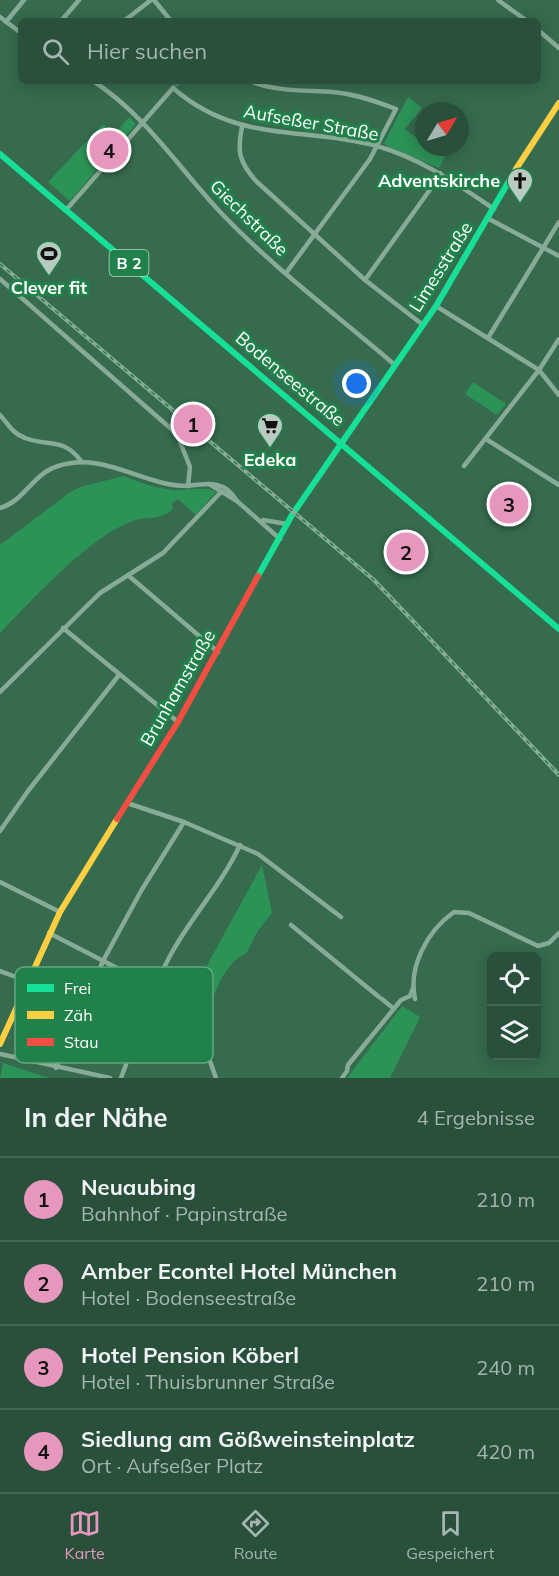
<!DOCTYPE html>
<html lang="de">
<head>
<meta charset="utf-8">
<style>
  body { margin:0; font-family:Mulish,sans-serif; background:#345a45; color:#f1f3f6 }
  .controls { position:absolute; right:18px; bottom:18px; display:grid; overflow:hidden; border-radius:9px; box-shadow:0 3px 15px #0003 }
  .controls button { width:54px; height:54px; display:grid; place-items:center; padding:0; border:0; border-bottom:2px solid #446754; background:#28503a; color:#f1f3f6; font:30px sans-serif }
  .compass { position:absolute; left:415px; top:102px; width:54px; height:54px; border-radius:50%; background:#28503a; box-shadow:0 3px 15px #0003; rotate:52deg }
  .you { position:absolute; left:357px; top:384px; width:21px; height:21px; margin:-15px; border:4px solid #fff; border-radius:50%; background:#1a73e8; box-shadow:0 0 0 9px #1a73e833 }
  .badge { display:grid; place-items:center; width:39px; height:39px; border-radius:50%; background:#e797bd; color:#111; font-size:20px; font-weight:700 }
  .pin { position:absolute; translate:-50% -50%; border:3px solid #fff; box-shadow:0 2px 6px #0006 }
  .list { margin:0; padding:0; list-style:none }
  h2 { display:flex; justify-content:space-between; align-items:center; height:78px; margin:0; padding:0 24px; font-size:26px }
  h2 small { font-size:20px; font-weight:400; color:#a5b5af }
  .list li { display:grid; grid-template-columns:39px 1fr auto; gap:18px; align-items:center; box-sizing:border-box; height:84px; padding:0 24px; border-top:2px solid #446754 }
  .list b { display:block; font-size:22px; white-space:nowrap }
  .list p { margin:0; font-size:20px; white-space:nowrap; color:#a5b5af }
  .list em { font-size:20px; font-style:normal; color:#a5b5af }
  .icon { flex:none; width:33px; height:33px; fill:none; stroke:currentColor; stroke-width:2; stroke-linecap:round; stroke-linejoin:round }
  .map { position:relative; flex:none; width:559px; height:1078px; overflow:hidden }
  .search { position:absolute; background:#28503a; box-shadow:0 3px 15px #0003; left:18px; right:18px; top:18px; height:66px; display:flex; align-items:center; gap:15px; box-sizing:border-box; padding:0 21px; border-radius:9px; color:#a5b5af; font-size:22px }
  .sheet { height:414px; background:#28503a }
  nav { display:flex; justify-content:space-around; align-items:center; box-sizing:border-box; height:84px; border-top:2px solid #446754; background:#28503a; font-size:16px; color:#a5b5af }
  nav a { display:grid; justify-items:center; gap:3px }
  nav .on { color:#e797bd }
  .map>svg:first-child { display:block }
</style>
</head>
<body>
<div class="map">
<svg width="559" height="1078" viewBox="0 0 559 1078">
  <rect width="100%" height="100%" fill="#366b4d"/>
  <g fill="#2c9357">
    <polygon points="408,97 422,108 405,129 424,144 424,147 450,147 439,168 387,146 384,143"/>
    <polygon points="129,117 136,124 70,201 48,182 103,124 114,134"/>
    <polygon points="473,382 506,404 497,415 465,394"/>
    <path d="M124 476C140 483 156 488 174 490 188 491 204 485 216 492L196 515 178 499 172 503 173 509C157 522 147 515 130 522 87 539 33 599 0 633V545L69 493 80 487Z"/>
    <polygon points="262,865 272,913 257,932 247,952 233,962 222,977 213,997 193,1006 188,1000"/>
    <polygon points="402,1006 420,1017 390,1078 347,1078"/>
    <polygon points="3,1063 49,1078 0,1078"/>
  </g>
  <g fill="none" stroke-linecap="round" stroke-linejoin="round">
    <polyline stroke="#548168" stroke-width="4.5" stroke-dasharray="4.5 2" stroke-linecap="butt" points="175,86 180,81"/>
    <g stroke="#88ab97" stroke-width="4.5">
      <polyline points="154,0 171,21"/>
      <polyline points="498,0 527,21"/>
      <polyline points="0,17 21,33"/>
      <polyline points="61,21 79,0"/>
      <polyline points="124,21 151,0"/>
      <polyline points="6,22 24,0"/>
      <polyline points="538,30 559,48"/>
      <path d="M93 81C146 115 180 170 223 215 276 270 337 315 395 365"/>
      <path d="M250 81C277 92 305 90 333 92 355 94 375 101 396 109L370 159 286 273"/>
      <path d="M173 88C237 144 302 126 377 146 420 158 457 184 494 209"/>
      <path d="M242 127C237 151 239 162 256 181L365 280 423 325"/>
      <polyline points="66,210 173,88"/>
      <polyline points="489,219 559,256"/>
      <path d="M0 279 177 434 190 467 188 486C208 483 225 480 237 501"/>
      <polyline points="365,280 429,191 440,173"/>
      <polyline points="436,306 539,370 559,395"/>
      <polyline points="488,338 559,222"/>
      <path d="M0 415C8 424 13 434 25 438 49 447 63 437 81 461"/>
      <polyline points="486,439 559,485"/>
      <polyline points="464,466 539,370 559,339"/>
      <polyline points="209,484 237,501 280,539"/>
      <path d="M0 508C25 501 32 474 58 466 105 451 142 486 188 486"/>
      <polyline points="263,520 287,524"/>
      <polyline points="129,576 218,652"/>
      <polyline points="63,628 178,722"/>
      <polyline points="0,692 100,593 163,553 221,492"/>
      <polyline points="127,803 184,822 258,854 341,917"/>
      <polyline points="0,831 28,791 119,675"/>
      <polyline points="0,882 60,912"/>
      <polyline points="291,925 379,997"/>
      <polyline points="49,933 183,1002 196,1022 216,1078"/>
      <polyline points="0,971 27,981"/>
      <polyline points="382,999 394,1009"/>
      <path d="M415 999C408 967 427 931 454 912L469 913 538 946 549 943 559 933"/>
      <polyline points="0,1054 110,1078"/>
      <polyline points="56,1068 103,961 141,891 184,822"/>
      <path d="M121 1078C137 1036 150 993 171 954 192 916 222 884 240 845"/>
      <polyline points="342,1078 347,1071 348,1065 401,1000 410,996 413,988"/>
    </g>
    <g stroke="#16e098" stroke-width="6">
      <polyline points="0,154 559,629"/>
      <polyline points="258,576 292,515 436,306 516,169"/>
    </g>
    <g stroke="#ffcf43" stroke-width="6">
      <polyline points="516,169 559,103"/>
      <polyline points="0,1044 60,912 117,819"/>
    </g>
    <polyline stroke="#f24e42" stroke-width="6" points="117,819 178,722 258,576"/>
    <defs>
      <polyline id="rail" points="0,264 374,580 559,775"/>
    </defs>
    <use href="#rail" stroke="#8aab98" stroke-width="4"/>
    <use href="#rail" stroke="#20814a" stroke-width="1.5" stroke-dasharray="4.5" stroke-linecap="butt"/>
  </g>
  <defs>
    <symbol id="church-pin" viewBox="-11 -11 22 30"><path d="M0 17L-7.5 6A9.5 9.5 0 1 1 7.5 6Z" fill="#b9cbc1" stroke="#20814a"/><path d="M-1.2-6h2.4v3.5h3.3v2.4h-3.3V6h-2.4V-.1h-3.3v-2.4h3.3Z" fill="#111"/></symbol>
    <symbol id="stadium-pin" viewBox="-11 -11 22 30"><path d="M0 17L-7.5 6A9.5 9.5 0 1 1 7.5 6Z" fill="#b9cbc1" stroke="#20814a"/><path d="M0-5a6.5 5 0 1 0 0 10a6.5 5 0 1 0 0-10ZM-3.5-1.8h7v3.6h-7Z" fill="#111"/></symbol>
    <symbol id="supermarket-pin" viewBox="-11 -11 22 30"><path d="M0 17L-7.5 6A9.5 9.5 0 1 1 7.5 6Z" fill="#b9cbc1" stroke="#20814a"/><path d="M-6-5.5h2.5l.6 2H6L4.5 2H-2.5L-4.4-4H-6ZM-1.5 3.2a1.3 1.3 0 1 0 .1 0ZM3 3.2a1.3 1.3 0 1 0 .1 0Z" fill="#111"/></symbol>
  </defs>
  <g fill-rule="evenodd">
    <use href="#church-pin" x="505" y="166" width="30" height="40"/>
    <use href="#stadium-pin" x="34" y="239" width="30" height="40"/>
    <use href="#supermarket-pin" x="255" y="411" width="30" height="40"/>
  </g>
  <g text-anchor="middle" stroke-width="6" stroke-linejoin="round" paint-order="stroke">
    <rect fill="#20814a" stroke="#bcd9c9" stroke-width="1.5" x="109.5" y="250" width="39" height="26" rx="4.5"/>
    <g font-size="16" font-weight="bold" fill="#fff">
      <text x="129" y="269">B 2</text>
    </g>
    <g font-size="18" fill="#fff" stroke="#20814a">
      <text transform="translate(311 123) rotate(10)" y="6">Aufseßer Straße</text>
      <text transform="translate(249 218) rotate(44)" y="6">Giechstraße</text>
      <text transform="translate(441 267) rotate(-58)" y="6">Limesstraße</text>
      <text transform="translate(290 379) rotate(40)" y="6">Bodenseestraße</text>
      <text transform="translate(178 688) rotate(-60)" y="6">Brunhamstraße</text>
    </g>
    <g font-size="18" font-weight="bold" fill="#fff" stroke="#20814a">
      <text x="500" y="187" text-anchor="end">Adventskirche</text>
      <text x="49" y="294">Clever fit</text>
      <text x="270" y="466">Edeka</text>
    </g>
  </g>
  <rect x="15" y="967" width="198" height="96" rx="9" fill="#20814a" stroke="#63a780" stroke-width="1.5"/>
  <rect x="27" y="984" width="27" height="8" fill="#16e098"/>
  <rect x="27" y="1011" width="27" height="8" fill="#ffcf43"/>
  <rect x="27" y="1038" width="27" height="8" fill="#f24e42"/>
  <g font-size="16" fill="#fff">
    <text x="64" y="994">Frei</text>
    <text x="64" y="1021">Zäh</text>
    <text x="64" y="1048">Stau</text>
  </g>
</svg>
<div class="controls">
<button><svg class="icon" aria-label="locate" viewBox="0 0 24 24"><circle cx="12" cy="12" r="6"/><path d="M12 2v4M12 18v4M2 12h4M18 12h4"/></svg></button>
<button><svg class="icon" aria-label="layers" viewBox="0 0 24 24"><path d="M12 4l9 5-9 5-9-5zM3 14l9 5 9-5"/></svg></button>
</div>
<svg class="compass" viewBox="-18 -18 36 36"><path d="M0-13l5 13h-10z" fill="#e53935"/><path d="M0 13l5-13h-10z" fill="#a5b5af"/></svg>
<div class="you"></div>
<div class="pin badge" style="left:193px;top:424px">1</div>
<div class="pin badge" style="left:406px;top:552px">2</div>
<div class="pin badge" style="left:509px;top:504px">3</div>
<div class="pin badge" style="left:109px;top:150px">4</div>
<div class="search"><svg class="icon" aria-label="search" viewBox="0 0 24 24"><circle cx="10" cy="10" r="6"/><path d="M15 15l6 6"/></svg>Hier suchen</div>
</div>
<section class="sheet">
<h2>In der Nähe<small>4 Ergebnisse</small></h2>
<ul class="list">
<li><span class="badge">1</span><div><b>Neuaubing</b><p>Bahnhof · Papinstraße</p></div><em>210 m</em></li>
<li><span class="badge">2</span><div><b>Amber Econtel Hotel München</b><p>Hotel · Bodenseestraße</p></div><em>210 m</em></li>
<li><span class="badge">3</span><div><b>Hotel Pension Köberl</b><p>Hotel · Thuisbrunner Straße</p></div><em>240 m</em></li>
<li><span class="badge">4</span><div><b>Siedlung am Gößweinsteinplatz</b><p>Ort · Aufseßer Platz</p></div><em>420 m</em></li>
</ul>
</section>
<nav>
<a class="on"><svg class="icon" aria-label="map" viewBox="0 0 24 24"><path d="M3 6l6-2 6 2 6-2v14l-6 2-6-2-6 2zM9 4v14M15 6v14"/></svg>Karte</a>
<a><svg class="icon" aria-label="directions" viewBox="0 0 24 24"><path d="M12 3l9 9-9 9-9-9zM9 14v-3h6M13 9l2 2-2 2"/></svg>Route</a>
<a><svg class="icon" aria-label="saved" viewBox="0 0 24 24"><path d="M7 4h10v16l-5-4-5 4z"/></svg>Gespeichert</a>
</nav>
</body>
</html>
